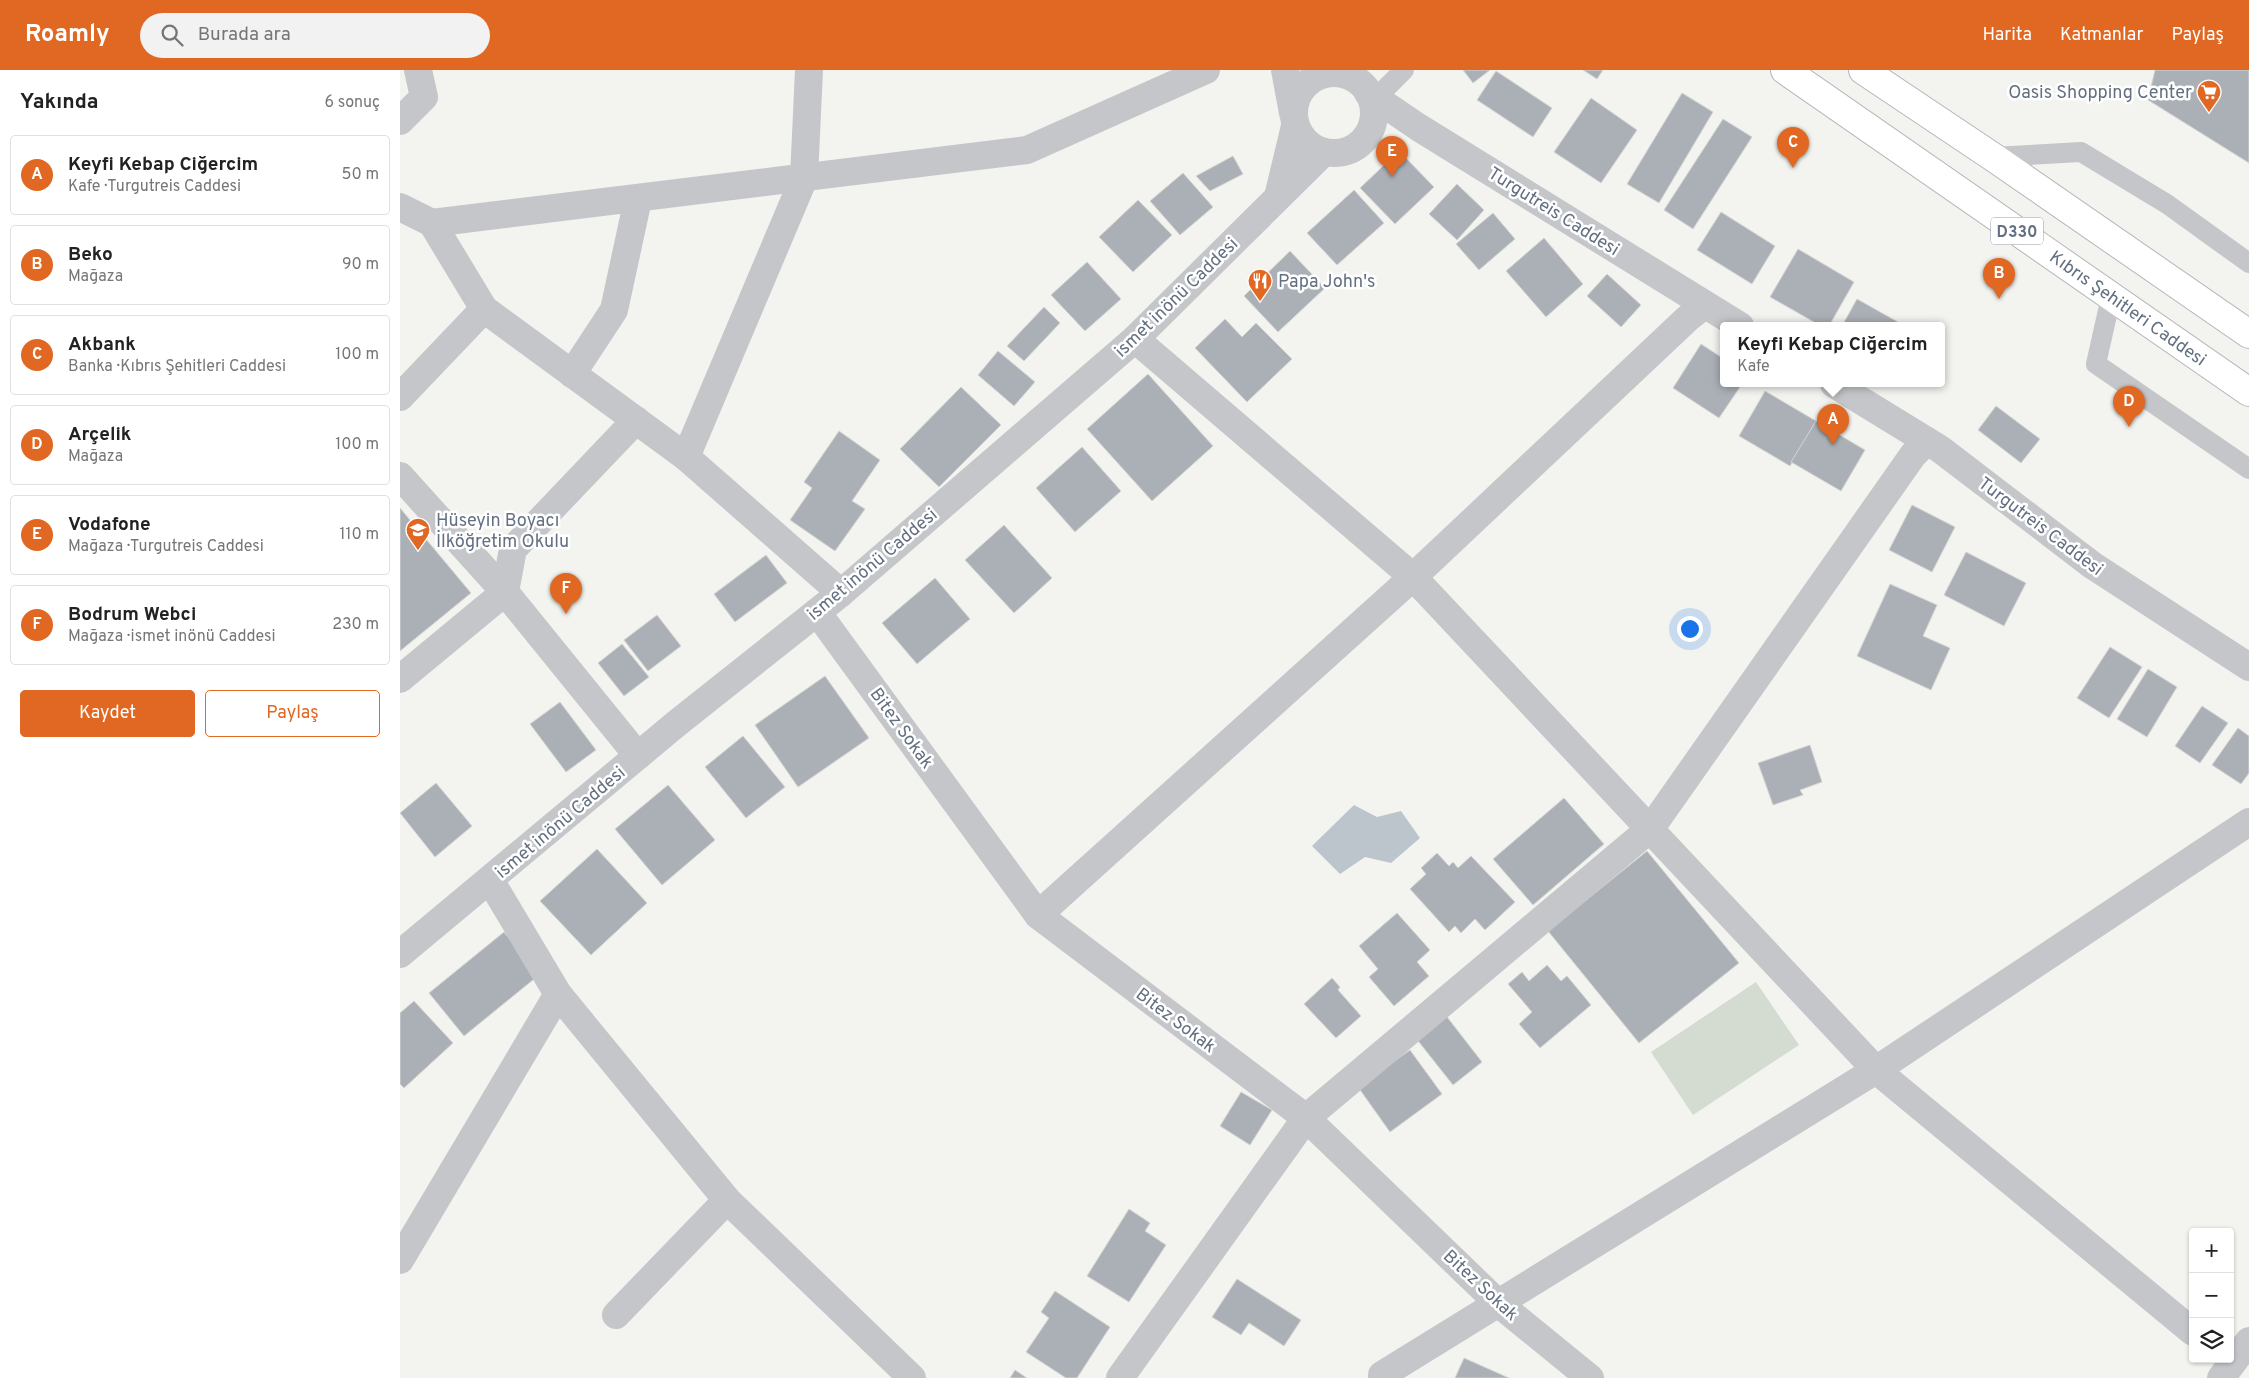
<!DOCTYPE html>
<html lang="tr">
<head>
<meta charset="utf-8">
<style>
  body { margin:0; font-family:Overpass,sans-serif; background:#f2f2f2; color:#222 }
  .controls { position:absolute; right:15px; bottom:15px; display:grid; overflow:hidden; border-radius:5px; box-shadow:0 1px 4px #0004 }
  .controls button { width:45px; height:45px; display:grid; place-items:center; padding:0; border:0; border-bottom:1px solid #e0e0e0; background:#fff; color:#222; font:25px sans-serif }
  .you { position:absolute; left:1289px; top:558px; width:18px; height:18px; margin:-12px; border:4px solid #fff; border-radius:50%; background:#1a73e8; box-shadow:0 0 0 8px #1a73e833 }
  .badge { display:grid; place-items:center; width:32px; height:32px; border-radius:50%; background:#e16822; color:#fff; font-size:16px; font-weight:700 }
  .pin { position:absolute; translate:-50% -41px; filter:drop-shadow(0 1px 2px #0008) }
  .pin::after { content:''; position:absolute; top:26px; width:18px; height:15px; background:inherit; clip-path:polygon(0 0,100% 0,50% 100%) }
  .popup { position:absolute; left:1320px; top:252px; width:225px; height:65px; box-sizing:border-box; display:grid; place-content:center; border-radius:5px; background:#fff; filter:drop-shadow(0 1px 4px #0005); font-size:16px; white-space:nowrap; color:#767676 }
  .popup b { font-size:19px; color:#222 }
  .popup::after { content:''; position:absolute; left:50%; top:100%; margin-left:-10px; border:10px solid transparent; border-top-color:#fff }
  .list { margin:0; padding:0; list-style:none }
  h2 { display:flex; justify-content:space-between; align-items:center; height:65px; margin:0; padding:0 20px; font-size:21px }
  h2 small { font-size:16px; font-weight:400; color:#767676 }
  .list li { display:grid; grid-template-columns:32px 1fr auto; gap:15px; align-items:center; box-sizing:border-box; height:80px; margin:0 10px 10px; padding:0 10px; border:1px solid #e0e0e0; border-radius:5px }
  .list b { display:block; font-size:19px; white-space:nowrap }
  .list p { margin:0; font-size:16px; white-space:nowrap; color:#767676 }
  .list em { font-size:16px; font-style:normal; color:#767676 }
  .actions { display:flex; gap:10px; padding:15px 20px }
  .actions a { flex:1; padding:11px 0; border:1px solid #e16822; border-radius:5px; text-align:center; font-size:18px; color:#e16822 }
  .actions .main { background:#e16822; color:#fff }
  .icon { flex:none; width:28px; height:28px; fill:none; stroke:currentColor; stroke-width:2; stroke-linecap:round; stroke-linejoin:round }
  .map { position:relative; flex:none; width:1849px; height:1308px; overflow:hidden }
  header { display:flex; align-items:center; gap:30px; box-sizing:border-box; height:70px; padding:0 25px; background:#e16822; color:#fff }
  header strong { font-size:24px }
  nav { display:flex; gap:28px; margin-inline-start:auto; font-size:18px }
  .search { width:350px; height:45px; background:#f2f2f2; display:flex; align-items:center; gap:12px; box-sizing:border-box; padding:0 18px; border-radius:28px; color:#767676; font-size:19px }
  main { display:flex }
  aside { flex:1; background:#fff }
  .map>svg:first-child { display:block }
</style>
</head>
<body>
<header>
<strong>Roamly</strong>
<div class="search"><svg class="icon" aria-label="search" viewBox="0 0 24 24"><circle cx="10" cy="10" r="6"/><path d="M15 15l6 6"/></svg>Burada ara</div>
<nav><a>Harita</a><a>Katmanlar</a><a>Paylaş</a></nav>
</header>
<main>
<aside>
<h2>Yakında<small>6 sonuç</small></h2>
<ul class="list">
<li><span class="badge">A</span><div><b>Keyfi Kebap Ciğercim</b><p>Kafe · Turgutreis Caddesi</p></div><em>50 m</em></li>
<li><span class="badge">B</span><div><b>Beko</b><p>Mağaza</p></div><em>90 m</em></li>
<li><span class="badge">C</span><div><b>Akbank</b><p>Banka · Kıbrıs Şehitleri Caddesi</p></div><em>100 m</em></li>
<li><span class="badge">D</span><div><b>Arçelik</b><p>Mağaza</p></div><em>100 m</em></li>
<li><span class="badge">E</span><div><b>Vodafone</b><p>Mağaza · Turgutreis Caddesi</p></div><em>110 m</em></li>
<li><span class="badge">F</span><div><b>Bodrum Webci</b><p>Mağaza · ismet inönü Caddesi</p></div><em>230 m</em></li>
</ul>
<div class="actions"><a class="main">Kaydet</a><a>Paylaş</a></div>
</aside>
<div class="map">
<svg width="1849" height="1308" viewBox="0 0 1849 1308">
  <rect width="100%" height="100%" fill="#f3f4f0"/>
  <polygon fill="#d4dbd1" points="1356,912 1399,975 1293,1045 1251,982"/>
  <polygon fill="#bcc5cc" points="954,735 977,747 1001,741 1020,768 991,793 965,787 940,804 912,776"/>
  <g fill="#aab0b6" stroke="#d5d5d3">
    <polygon points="1063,0 1090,0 1073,13"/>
    <polygon points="1183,0 1203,0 1197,9"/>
    <polygon points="1755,0 1849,0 1849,93 1748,30"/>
    <polygon points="1096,1 1152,38 1133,67 1077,30"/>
    <polygon points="1282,23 1313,42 1259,133 1227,114"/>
    <polygon points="1191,28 1237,60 1201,113 1154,82"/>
    <polygon points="1323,49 1352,67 1293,159 1264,140"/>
    <polygon points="999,81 1034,117 995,154 960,118"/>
    <polygon points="833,86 843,104 810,121 796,106"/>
    <polygon points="783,103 813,137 780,165 750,131"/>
    <polygon points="1057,114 1084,140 1057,170 1029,144"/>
    <polygon points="954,120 984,153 937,195 907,163"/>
    <polygon points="738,130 772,165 733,202 699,167"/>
    <polygon points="1321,142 1375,176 1352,214 1297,180"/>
    <polygon points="1093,143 1115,169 1079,200 1056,174"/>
    <polygon points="1144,168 1183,214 1146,247 1106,201"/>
    <polygon points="1398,179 1454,212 1429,256 1421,256 1370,227"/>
    <polygon points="890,181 925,218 878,262 844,226"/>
    <polygon points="687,192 721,229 685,261 651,225"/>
    <polygon points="1207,204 1241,235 1221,257 1187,226"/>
    <polygon points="1457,229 1505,256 1442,256"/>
    <polygon points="644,237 660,253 624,291 607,276"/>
    <polygon points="825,249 842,267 856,253 892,289 847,332 795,278"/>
    <polygon points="1301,274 1324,289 1324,314 1342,314 1319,348 1273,318"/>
    <polygon points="598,281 635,312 614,336 578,305"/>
    <polygon points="748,304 813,376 752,431 687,359"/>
    <polygon points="561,317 601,355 539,417 500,379"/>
    <polygon points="1365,321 1416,351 1390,396 1339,366"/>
    <polygon points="1596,336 1640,369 1621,393 1578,360"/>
    <polygon points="1416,351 1465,380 1441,421 1391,392"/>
    <polygon points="439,361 480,390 452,431 465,439 435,481 390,450 412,418 404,412"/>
    <polygon points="682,377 721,421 675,462 636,418"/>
    <polygon points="1512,435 1555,457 1532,502 1489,480"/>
    <polygon points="0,438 71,523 0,581"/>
    <polygon points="604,455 652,508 614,543 565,490"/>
    <polygon points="1566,482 1626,513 1604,556 1544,525"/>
    <polygon points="366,485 387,513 335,552 314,524"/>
    <polygon points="535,508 570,549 517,594 482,553"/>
    <polygon points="1490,514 1537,535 1523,566 1550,578 1531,620 1457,586"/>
    <polygon points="257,545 281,576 248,601 224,570"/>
    <polygon points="222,574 249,607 224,626 198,593"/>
    <polygon points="1710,577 1742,597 1709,648 1677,628"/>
    <polygon points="1748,599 1777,617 1747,667 1717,649"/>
    <polygon points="425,606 469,668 398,717 355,655"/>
    <polygon points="160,632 196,680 166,702 130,654"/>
    <polygon points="1802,636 1828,653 1800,693 1775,676"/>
    <polygon points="1838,658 1849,666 1849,703 1841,714 1812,695"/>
    <polygon points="343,666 385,717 346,748 305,697"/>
    <polygon points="1410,675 1422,712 1400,720 1403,725 1373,735 1358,693"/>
    <polygon points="36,713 72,756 35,787 0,743"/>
    <polygon points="268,715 315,770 262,815 215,759"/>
    <polygon points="1164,728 1204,774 1133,835 1093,789"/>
    <polygon points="197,779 247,833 191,885 140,831"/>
    <polygon points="1247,781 1339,893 1239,973 1148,861"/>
    <polygon points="1037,783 1049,796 1053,792 1058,798 1071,786 1115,832 1085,860 1075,849 1061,863 1055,856 1049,862 1010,819 1026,804 1021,798"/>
    <polygon points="997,843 1030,880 1017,892 1029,906 994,936 969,907 978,899 959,876"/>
    <polygon points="104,862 139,905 64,966 29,923"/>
    <polygon points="1147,895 1161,911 1167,906 1191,935 1140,978 1119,954 1132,942 1108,914 1122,902 1129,911"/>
    <polygon points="932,908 940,917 938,920 961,946 936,968 904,934"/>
    <polygon points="14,931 53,973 4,1018 0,1014 0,943"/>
    <polygon points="1044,943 1082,992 1053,1015 1015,967"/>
    <polygon points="1010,980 1042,1024 990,1062 958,1017"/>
    <polygon points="841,1022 872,1040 850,1075 820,1056"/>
    <polygon points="729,1139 750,1153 745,1161 766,1175 729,1232 687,1206"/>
    <polygon points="837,1209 901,1250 884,1276 849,1253 841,1265 812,1247"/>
    <polygon points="655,1221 710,1257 677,1308 666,1308 626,1282 649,1248 641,1242"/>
    <polygon points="1064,1288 1109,1308 1055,1308"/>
    <polygon points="615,1300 627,1308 610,1308"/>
  </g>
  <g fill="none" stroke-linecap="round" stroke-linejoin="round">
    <defs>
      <g id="trunk">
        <polyline points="1385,0 1849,322"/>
        <polyline points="1463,0 1593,87 1849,264"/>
      </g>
    </defs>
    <use href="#trunk" stroke="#b4b6ba" stroke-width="30"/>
    <g stroke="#c4c6ca" stroke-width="20">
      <polyline points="976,28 1004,0"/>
      <polyline points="1593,87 1681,82 1767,134 1849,193"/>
      <polyline points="1711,227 1696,294 1849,399"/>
    </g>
    <g stroke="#c4c6ca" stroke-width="28">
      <polyline points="0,51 24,27 18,0"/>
      <polyline points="32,153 84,239 286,387 441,523"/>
      <polyline points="735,269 1013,507 1476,1000 1793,1262"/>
      <polyline points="172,304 214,240 238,129"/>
      <polyline points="0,327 84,239"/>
      <polyline points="286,387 404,108 409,0"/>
      <polyline points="0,406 105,522 238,686"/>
      <polyline points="417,542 638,845 906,1048 1099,1234 1190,1308"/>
      <polyline points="0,609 105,522 113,479 236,350"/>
      <polyline points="90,810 158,924 327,1130 512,1308"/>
      <polyline points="638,845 1013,507 1288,248 1305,235"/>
      <polyline points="0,1190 158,924"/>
      <polyline points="216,1245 327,1130"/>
      <polyline points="720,1308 906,1048 1251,758 1513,385 1527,371"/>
    </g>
    <g stroke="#c4c6ca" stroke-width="28">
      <polyline points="885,0 893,43"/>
      <circle cx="934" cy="43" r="40"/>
      <polyline points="968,23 1018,57 1340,256"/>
      <polyline points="878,127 895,56"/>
      <polyline points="0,137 32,153 627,80 806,0"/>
      <polyline points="1434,314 1540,379 1692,495 1849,597"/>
      <polyline points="0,884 276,654 441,523 735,269 924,82"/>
      <polyline points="982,1308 982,1305 1476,1000 1849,752"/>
      <polyline points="1821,1308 1849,1271"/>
    </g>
    <use href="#trunk" stroke="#fff" stroke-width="28"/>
  </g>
  <defs>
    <symbol id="supermarket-pin" viewBox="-11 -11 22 30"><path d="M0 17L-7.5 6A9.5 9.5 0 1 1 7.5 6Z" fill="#e16822" stroke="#fff"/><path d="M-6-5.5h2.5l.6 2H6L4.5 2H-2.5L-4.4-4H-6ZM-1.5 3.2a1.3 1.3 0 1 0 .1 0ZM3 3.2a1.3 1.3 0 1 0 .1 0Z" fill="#fff"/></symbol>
    <symbol id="restaurant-pin" viewBox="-11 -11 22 30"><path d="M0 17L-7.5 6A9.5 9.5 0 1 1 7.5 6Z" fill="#e16822" stroke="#fff"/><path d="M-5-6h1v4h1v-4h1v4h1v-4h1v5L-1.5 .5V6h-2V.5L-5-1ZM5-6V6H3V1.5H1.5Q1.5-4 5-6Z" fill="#fff"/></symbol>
    <symbol id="school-pin" viewBox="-11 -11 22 30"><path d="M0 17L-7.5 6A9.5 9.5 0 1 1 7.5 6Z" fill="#e16822" stroke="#fff"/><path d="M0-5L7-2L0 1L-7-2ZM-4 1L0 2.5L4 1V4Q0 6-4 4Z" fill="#fff"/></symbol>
  </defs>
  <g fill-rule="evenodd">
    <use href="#supermarket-pin" x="1795" y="8" width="28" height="38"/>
    <use href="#restaurant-pin" x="846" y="197" width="28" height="38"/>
    <use href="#school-pin" x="4" y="446" width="28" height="38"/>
  </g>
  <g text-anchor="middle" stroke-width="5" stroke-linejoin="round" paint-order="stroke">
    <rect fill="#fff" stroke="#929ba7" stroke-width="1" x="1591" y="147.5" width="52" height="27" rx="4"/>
    <g font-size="16" font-weight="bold" fill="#637081">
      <text x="1617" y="167">D330</text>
    </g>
    <g font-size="18" fill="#637081" stroke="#fff" text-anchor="start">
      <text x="1792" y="28" text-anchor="end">Oasis Shopping Center</text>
      <text x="878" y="217">Papa John's</text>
      <text x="36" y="456">Hüseyin Boyacı<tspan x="36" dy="21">İlköğretim Okulu</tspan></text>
    </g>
    <g font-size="18" fill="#637081" stroke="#fff">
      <text transform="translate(1154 141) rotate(32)" y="6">Turgutreis Caddesi</text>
      <text transform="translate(776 227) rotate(-44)" y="6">ismet inönü Caddesi</text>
      <text transform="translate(1728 238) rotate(35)" y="6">Kıbrıs Şehitleri Caddesi</text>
      <text transform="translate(1641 456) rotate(37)" y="6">Turgutreis Caddesi</text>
      <text transform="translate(472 494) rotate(-40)" y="6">ismet inönü Caddesi</text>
      <text transform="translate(502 658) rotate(54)" y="6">Bitez Sokak</text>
      <text transform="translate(160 752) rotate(-40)" y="6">ismet inönü Caddesi</text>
      <text transform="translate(776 950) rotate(37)" y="6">Bitez Sokak</text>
      <text transform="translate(1081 1215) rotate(43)" y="6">Bitez Sokak</text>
    </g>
  </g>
</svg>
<div class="controls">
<button>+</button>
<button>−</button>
<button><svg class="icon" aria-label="layers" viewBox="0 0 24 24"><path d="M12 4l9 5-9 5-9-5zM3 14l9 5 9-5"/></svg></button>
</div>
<div class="you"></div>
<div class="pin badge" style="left:1433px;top:375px">A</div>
<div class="popup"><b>Keyfi Kebap Ciğercim</b>Kafe</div>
<div class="pin badge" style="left:1599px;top:229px">B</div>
<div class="pin badge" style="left:1393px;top:98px">C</div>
<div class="pin badge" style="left:1729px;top:357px">D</div>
<div class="pin badge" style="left:992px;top:107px">E</div>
<div class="pin badge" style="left:166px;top:544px">F</div>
</div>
</main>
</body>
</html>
